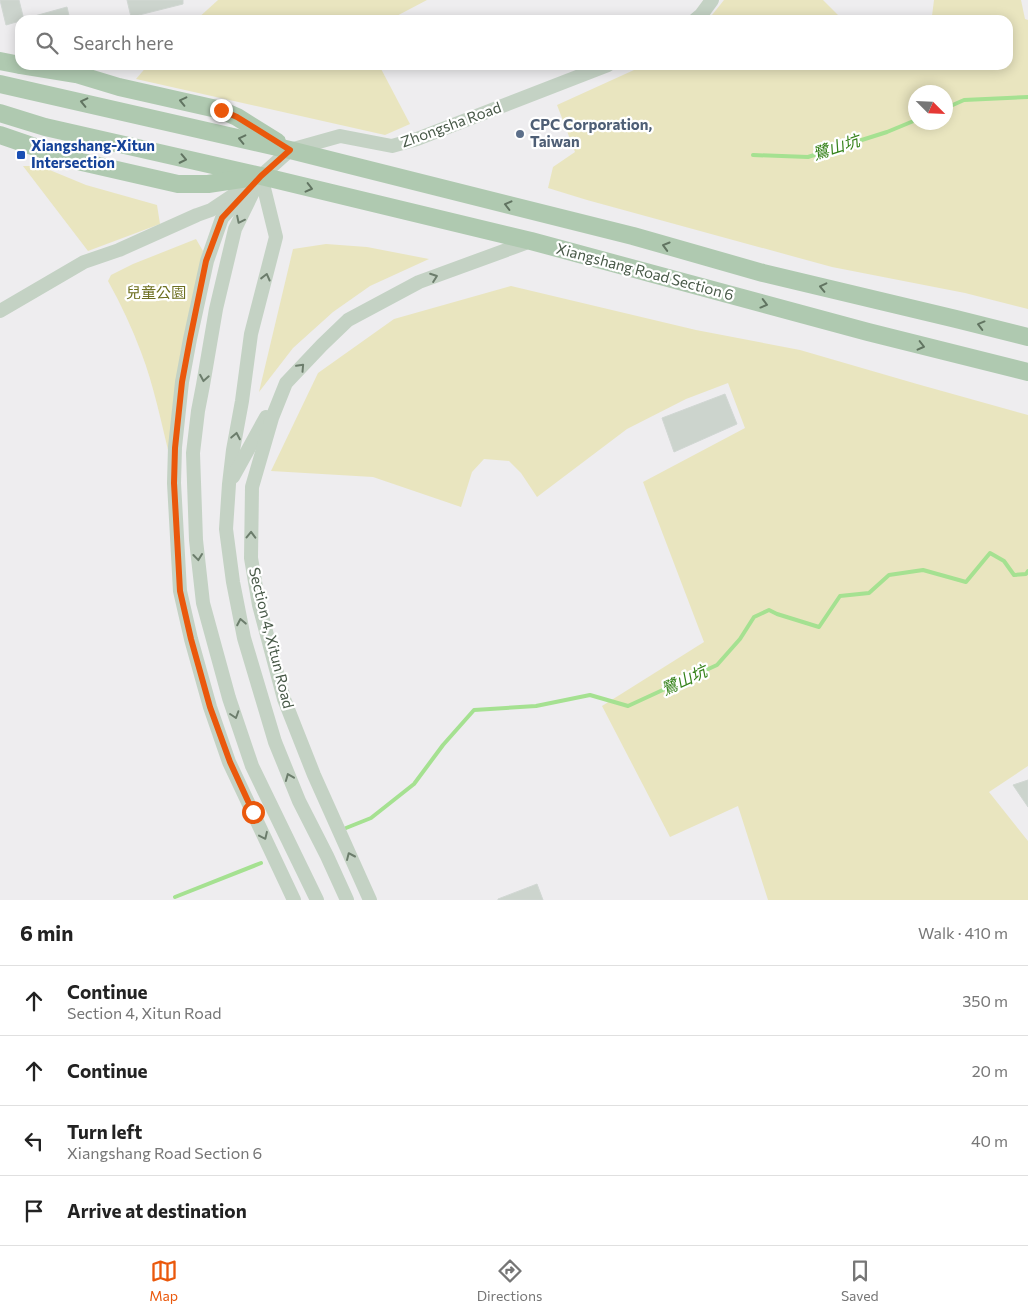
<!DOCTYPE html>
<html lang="en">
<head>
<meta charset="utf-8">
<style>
  body { margin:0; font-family:Commissioner,"Noto Sans TC",sans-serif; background:#f6f6f6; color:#222 }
  .compass { position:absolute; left:908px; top:85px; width:45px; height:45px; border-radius:50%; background:#fff; box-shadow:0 2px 12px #0003; rotate:114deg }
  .stop { position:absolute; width:15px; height:15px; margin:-11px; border:4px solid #ea580c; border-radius:50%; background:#fff }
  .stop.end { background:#ea580c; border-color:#fff; box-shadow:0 1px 5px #0008 }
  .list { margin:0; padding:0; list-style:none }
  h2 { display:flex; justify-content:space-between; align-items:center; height:65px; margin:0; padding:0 20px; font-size:21px }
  h2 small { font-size:16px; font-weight:400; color:#767676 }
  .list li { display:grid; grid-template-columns:32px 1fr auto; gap:15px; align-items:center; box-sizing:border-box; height:70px; padding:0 20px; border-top:1px solid #e0e0e0 }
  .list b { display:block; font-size:19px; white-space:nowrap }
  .list p { margin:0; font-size:16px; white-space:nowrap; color:#767676 }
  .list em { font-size:16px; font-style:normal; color:#767676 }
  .icon { flex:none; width:28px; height:28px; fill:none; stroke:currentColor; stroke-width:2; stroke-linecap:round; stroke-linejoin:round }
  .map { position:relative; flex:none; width:1028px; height:900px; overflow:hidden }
  .search { position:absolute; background:#fff; box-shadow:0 2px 12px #0003; left:15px; right:15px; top:15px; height:55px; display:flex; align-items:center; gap:12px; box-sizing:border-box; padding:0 18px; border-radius:15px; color:#767676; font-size:19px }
  .sheet { height:345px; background:#fff }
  nav { display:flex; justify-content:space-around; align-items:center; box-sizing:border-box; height:70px; border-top:1px solid #e0e0e0; background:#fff; font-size:14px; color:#767676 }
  nav a { display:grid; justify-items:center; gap:2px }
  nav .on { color:#ea580c }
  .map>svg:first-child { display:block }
</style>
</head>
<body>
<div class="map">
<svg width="1028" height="900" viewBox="0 0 1028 900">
  <rect width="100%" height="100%" fill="#eeedef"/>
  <g fill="#e9e5bf" fill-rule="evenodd">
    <polygon points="218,0 427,0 389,20 196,20"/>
    <polygon points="724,0 823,0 843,20 708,20"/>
    <path d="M934 0H1021L1025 19 1028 20V309L965 293 832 267 587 200 548 188 553 167 575 152 557 105 645 65H1008V20H924L932 16ZM916 92H946V122H916Z"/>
    <polygon points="148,65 379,65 410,124 385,135 136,79"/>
    <polygon points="23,166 40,166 86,185 157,205 160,224 88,251"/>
    <path d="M196 239 203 251C188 319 170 387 170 458 161 422 154 386 141 352 132 328 121 304 108 281L111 275 133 264Z"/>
    <polygon points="326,244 367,247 429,259 370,286 333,312 293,348 259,392 293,249"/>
    <polygon points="511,286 696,330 800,350 917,384 1028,415 1028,766 989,792 1028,841 1028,900 768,900 738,806 670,837 602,706 704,642 643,482 745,428 728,383 686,399 627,429 537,497 521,473 509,461 484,459 472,472 461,507 373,477 271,471 318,373 394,319"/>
  </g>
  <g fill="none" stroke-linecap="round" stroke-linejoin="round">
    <g stroke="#a5e191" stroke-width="4">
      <polyline points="946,108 964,100 1028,97"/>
      <polyline points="753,155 808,157 887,132 916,120"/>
      <polyline points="346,828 371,818 414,784 443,745 474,710 536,706 590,695 628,706 717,665 740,639 754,617 769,610 777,614 819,627 840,596 869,593 889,575 923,570 966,582 990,553 1004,561 1014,575 1026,574 1028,571"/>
      <polyline points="175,897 261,863"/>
    </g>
  </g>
  <g fill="#ccd4cd" stroke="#d1d7d3">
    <polygon points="0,0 19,0 24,20 20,20 20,21 6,25"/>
    <polygon points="127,0 183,0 183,4 131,17"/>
    <polygon points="67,7 70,20 32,20 31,17"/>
    <polygon points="725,394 737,424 674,452 662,418"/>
    <polygon points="1028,780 1028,807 1013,785"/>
    <polygon points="537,884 543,900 498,900 498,899"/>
  </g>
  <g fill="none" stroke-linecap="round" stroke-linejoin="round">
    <g stroke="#c4d2c4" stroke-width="14">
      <polyline points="695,20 701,15 712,0"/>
      <polyline points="261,176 276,237 251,334 242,401 233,450 229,484 226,529 233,582 244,638 275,742 299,801 327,856 347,900"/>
      <polyline points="255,188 235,229 216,309 203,385 198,411 193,453 196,540 203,603 229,698 252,766 317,900"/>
      <polyline points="0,311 84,262 119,250 197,215 211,210 238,192"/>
      <polyline points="233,477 266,417"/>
      <polyline points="294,900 229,762 210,707 191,639 180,591 174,483 175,447 182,382 190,339 207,261 222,218 261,176 290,150 340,136 392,146 417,139 608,65"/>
      <polyline points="370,900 314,775 284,699 259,605 251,558 252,487 272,418 286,383 322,345 348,320 419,282 531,241"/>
    </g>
    <g stroke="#afc9b0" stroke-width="18">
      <polyline points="0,61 20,65"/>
      <polyline points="21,65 76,74 119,87 221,110 237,117 277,142"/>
      <polyline points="0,84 290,150 633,236 763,273 956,319 1028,337"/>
      <polyline points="0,113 45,127 261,176 531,241 868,332 1028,372"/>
      <polyline points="0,135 73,160 178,184 208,184 248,178"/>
    </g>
  </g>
  <defs><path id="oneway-chevron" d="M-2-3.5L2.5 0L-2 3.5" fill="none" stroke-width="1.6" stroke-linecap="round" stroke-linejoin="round" transform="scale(1.25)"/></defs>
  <g stroke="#617461">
    <use href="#oneway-chevron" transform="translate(183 101) rotate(-167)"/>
    <use href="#oneway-chevron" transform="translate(84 102) rotate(-167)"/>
    <use href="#oneway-chevron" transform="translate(242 139) rotate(-167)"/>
    <use href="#oneway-chevron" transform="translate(183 159) rotate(12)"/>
    <use href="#oneway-chevron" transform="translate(309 188) rotate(14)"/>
    <use href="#oneway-chevron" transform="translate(508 205) rotate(-166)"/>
    <use href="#oneway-chevron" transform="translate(666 246) rotate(-164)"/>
    <use href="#oneway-chevron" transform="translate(823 287) rotate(-167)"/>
    <use href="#oneway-chevron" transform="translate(764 304) rotate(15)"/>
    <use href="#oneway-chevron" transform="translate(981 325) rotate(-165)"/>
    <use href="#oneway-chevron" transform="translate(921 346) rotate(14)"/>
  </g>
  <g stroke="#6c7d6c">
    <use href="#oneway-chevron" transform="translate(240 220) rotate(116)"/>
    <use href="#oneway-chevron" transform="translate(266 277) rotate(-76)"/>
    <use href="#oneway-chevron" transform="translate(434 277) rotate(-20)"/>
    <use href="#oneway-chevron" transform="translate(301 367) rotate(-47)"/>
    <use href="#oneway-chevron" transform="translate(204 378) rotate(100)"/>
    <use href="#oneway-chevron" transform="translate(236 436) rotate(-79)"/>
    <use href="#oneway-chevron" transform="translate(251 535) rotate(-89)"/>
    <use href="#oneway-chevron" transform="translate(198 557) rotate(83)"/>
    <use href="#oneway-chevron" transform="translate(241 622) rotate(-101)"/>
    <use href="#oneway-chevron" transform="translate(235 715) rotate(72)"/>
    <use href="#oneway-chevron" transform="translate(289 777) rotate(-112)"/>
    <use href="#oneway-chevron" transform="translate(264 836) rotate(65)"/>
    <use href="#oneway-chevron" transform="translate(350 856) rotate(-114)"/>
  </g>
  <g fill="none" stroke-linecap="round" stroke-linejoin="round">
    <polyline stroke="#ea580c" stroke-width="6" points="221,110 237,117 290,150 261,176 222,218 206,261 190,339 182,382 175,448 174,483 180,591 191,639 210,707 230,762 253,812"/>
  </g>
  <circle fill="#5c6f8a" stroke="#fff" stroke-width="2" cx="520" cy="134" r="5"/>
  <rect fill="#1a4fb4" stroke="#fff" stroke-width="2" x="16" y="150" width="10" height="10" rx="2.5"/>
  <g text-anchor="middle" stroke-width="4.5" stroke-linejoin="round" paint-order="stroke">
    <g font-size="15" fill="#475847" stroke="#fff">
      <text transform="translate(451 125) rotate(-20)" y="5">Zhongsha Road</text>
      <text transform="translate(645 272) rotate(15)" y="5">Xiangshang Road Section 6</text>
      <text transform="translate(271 638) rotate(76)" y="5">Section 4, Xitun Road</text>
    </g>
    <g font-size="15" font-weight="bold" fill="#4e5e75" stroke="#fff" text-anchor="start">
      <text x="530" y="130">CPC Corporation,<tspan x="530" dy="17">Taiwan</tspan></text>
    </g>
    <g font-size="15" font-weight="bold" fill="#164399" stroke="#fff" text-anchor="start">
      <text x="31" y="151">Xiangshang-Xitun<tspan x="31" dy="17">Intersection</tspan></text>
    </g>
    <g font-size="15" fill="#6e7021" stroke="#fff">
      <text x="156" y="298">兒童公園</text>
    </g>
    <g font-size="16" font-style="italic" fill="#35821a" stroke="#fff">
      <text transform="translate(836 147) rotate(-18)" y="6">鷺山坑</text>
      <text transform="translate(684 680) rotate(-25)" y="6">鷺山坑</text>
    </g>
  </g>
</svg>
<svg class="compass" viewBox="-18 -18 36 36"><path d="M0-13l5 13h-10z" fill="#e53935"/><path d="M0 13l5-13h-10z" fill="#767676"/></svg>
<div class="stop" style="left:253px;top:812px"></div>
<div class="stop end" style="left:221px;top:110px"></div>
<div class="search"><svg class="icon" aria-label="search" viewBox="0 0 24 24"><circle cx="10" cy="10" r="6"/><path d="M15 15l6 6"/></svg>Search here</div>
</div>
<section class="sheet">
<h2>6 min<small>Walk · 410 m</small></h2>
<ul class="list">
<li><svg class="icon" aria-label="ahead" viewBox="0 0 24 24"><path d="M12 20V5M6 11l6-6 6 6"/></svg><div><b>Continue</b><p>Section 4, Xitun Road</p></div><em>350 m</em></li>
<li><svg class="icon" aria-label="ahead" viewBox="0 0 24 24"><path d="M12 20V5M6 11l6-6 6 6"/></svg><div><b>Continue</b></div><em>20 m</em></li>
<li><svg class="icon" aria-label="left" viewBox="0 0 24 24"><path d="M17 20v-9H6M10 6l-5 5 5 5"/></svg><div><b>Turn left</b><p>Xiangshang Road Section 6</p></div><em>40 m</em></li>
<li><svg class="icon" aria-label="arrive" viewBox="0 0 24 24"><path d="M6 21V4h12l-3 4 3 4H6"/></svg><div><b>Arrive at destination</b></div></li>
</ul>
</section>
<nav>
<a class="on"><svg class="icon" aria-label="map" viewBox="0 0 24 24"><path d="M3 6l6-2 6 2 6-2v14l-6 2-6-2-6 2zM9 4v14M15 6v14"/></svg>Map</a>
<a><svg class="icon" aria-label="directions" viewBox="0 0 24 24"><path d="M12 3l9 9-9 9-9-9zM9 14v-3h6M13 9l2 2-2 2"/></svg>Directions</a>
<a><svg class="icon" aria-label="saved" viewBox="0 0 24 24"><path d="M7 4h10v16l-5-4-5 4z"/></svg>Saved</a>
</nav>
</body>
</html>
